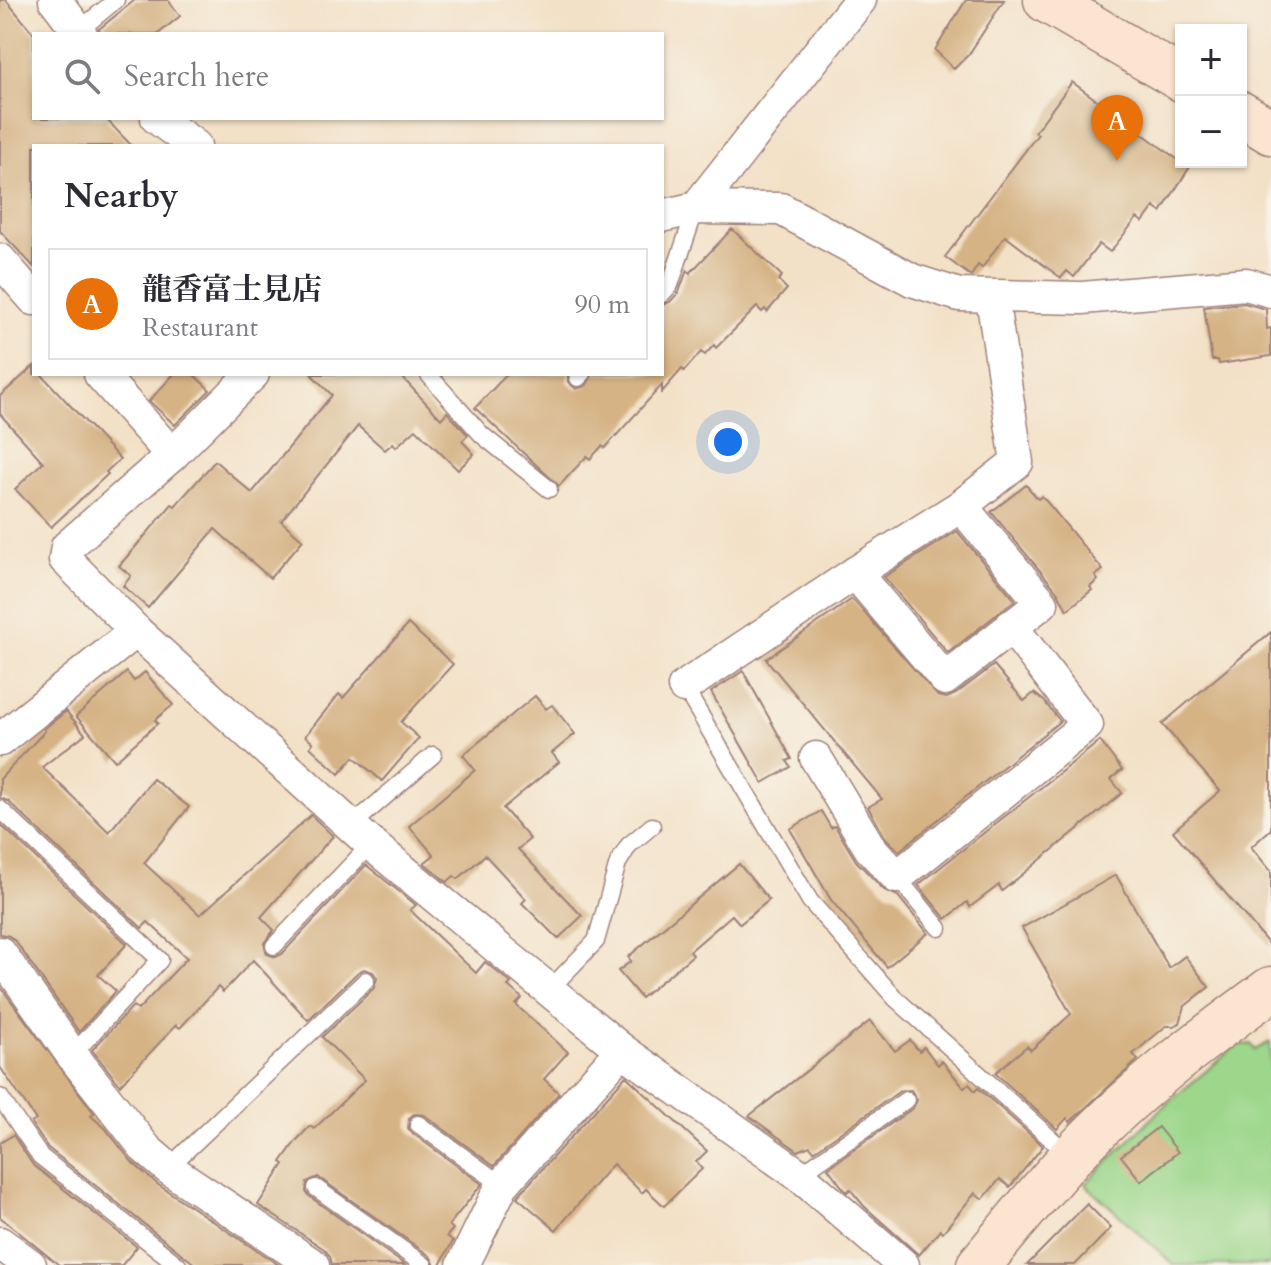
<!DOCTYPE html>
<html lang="en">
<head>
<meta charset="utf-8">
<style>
  body { margin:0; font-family:Cardo,"Noto Serif JP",serif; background:#f2f2f3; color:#2b2b33 }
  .controls { position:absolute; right:24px; top:24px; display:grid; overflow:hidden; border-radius:0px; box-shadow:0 2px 6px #0004 }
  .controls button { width:72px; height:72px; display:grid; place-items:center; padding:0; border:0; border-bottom:2px solid #e1e1e2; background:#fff; color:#2b2b33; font:40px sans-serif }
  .you { position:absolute; left:728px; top:442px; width:28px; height:28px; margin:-20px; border:6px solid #fff; border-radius:50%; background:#1a73e8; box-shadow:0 0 0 12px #1a73e833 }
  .badge { display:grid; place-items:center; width:52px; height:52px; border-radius:50%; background:#d93025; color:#fff; font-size:26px; font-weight:700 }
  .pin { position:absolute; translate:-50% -66px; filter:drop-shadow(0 2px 4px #0008) }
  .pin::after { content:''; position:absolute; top:42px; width:28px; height:24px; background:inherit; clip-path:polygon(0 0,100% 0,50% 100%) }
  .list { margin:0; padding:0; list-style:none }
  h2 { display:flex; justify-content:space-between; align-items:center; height:104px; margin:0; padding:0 32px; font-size:34px }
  h2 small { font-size:26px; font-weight:400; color:#7c7c81 }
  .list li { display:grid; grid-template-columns:52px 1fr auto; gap:24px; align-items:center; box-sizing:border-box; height:112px; margin:0 16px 16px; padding:0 16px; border:2px solid #e1e1e2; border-radius:0px }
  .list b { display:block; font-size:30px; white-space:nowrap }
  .list p { margin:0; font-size:26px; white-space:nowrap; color:#7c7c81 }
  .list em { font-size:26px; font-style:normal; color:#7c7c81 }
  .icon { flex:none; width:44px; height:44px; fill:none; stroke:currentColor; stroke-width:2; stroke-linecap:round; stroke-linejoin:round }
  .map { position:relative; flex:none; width:1271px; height:1265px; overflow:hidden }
  .search { position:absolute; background:#fff; box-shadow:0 2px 6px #0004; left:32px; top:32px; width:632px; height:88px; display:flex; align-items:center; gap:20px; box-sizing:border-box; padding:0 28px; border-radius:0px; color:#7c7c81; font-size:30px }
  .panel { position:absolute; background:#fff; box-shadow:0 2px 6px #0004; left:32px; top:144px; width:632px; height:232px; border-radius:0px }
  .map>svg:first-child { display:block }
</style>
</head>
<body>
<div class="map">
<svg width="1271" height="1265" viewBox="0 0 1271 1265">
  <rect width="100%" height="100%" fill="#f7f3e8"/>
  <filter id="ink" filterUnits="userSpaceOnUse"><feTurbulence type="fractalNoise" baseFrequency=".0125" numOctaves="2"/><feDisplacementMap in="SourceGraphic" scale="16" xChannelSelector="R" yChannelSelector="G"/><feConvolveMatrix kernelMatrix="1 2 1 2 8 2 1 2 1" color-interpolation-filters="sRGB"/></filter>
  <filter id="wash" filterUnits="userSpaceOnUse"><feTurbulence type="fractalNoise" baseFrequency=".006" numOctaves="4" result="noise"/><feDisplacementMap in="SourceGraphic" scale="32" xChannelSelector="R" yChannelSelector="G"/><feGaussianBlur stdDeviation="1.8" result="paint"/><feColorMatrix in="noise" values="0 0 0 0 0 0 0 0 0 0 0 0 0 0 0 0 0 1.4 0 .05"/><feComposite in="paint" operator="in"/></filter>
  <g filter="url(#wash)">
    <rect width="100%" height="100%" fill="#f3e1c7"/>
    <polygon fill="#9cd78b" stroke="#737b5b" stroke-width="2" points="1270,1042 1271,1265 1174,1265 1085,1184 1163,1107 1237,1045 1251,1044 1255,1050"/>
    <g id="blocks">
      <g fill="#d5b385">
        <polygon points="0,0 6,0 34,34 34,118 105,118 132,146 34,146 34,267 0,231"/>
        <polygon points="135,0 168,0 180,16 158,34 100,34 99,29"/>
        <polygon points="966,0 1004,0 969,54 954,69 935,50"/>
        <polygon points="1072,82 1181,162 1193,162 1161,212 1154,207 1143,222 1137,218 1110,252 1099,244 1074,277 1067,271 1061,278 1005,236 982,268 978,265 971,276 945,257 1038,134 1035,132"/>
        <polygon points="732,229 782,276 778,280 787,289 767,312 765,309 762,312 757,307 716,348 714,345 705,355 701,352 684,371 682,369 662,392 662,385 605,448 602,446 590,459 587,456 559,486 475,408 507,374 568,374 568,382 576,389 586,386 593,374 662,374 662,305 670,302 679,292 687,270 690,273"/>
        <polygon points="1244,303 1266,309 1267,329 1271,328 1271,356 1219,364 1218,360 1212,360 1204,307"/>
        <polygon points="34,366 34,374 41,374 120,459 106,472 108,474 51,527 15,489 43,462 0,414 0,396"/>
        <polygon points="174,374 193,374 210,390 175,425 149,401"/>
        <polygon points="311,374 399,374 441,419 447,412 468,435 462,441 474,454 458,470 416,429 396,447 393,443 385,450 358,426 281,521 303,540 270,578 215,529 148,608 123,586 131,576 119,566 172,504 175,506 215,461 252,493 332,395"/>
        <polygon points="1026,485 1038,499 1042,496 1103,570 1095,576 1098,580 1090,587 1092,590 1067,610 1057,591 991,512"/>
        <polygon points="957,531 1015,600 948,653 884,577"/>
        <polygon points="852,599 938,696 947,698 956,694 994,665 1024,701 1034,693 1044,701 1060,721 899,851 885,837 868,807 882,799 766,659"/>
        <polygon points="408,624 453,664 401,722 419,738 382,781 354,757 339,774 310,747 313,743 305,736 339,694 343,698"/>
        <polygon points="1271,632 1271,829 1251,847 1271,871 1271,947 1173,831 1220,791 1162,724"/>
        <polygon points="743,671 792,759 787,761 791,767 763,783 711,692"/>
        <polygon points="127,672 134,681 145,672 173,705 155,720 158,723 115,761 76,716"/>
        <polygon points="535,696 546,709 552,705 575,734 552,753 559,762 503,808 530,839 518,849 582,916 558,939 522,903 526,899 485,855 458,879 454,876 447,882 424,863 434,855 409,826 475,770 463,755"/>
        <polygon points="66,711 85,734 42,767 109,832 153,779 189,807 144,863 200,915 311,815 333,836 261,917 274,930 264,943 267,954 276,957 282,954 366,865 416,905 410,910 476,973 485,962 511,983 508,986 522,998 516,1005 568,1052 544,1079 559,1093 494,1166 424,1115 414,1114 409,1118 408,1128 412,1133 482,1184 449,1225 453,1229 447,1236 453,1241 440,1265 435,1265 430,1256 318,1177 307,1182 306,1192 309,1196 405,1265 332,1265 330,1256 324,1249 258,1205 284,1164 281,1162 296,1141 310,1126 314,1129 365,1080 322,1037 374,988 377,978 373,972 364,969 358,972 308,1020 253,960 223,992 218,987 180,1028 176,1025 120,1085 92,1050 133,1006 138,1010 187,958 148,922 142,928 8,801 0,798 0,779 45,731 44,729"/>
        <polygon points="1100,741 1122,770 1111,779 1122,793 1002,891 999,885 970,907 967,902 946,919 918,885"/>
        <polygon points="821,811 831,828 835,826 856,861 884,890 898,896 928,933 887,967 831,900 790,829"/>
        <polygon points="0,824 127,944 98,975 116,991 79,1032 16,942 9,936 0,934"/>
        <polygon points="739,864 769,900 740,924 732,915 690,951 693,955 641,998 618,971 631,961 628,957"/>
        <polygon points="1116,875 1169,968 1185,956 1209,987 1185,1006 1180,1023 1174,1026 1166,1026 1133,1054 1138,1060 1070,1122 1067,1118 1057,1129 995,1073 1027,1046 1031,1050 1071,1014 1022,928"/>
        <polygon points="0,986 94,1113 91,1116 105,1128 133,1163 157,1184 279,1265 196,1265 48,1148 31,1123 36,1120 0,1067"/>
        <polygon points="870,1021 895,1051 910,1040 919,1051 924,1047 938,1065 942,1061 964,1088 969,1084 975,1091 978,1088 1043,1146 1010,1187 1000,1179 983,1199 975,1193 943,1232 940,1230 919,1255 864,1206 850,1189 847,1192 843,1188 828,1168 913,1108 917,1100 911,1090 900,1091 814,1151 810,1146 798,1151 749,1116"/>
        <polygon points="626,1076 707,1151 696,1162 702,1169 664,1206 646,1189 642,1193 613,1164 556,1230 517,1197"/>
        <polygon points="1158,1127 1178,1152 1141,1181 1121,1156"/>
        <polygon points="13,1135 33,1165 137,1247 122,1265 59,1265 0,1217 0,1143"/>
        <polygon points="1087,1204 1111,1228 1075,1265 1027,1265"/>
      </g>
    </g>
  </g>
  <g filter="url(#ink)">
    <use href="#blocks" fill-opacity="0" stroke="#9e8079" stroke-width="2"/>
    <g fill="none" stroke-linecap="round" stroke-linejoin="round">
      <defs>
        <g id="lane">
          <polyline points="78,31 116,0"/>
          <polyline points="662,294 670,285 696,208"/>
          <polyline points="428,374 482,435 549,489"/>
          <polyline points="578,378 582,374"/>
          <polyline points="684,687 810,901 895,998 1070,1156"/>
          <polyline points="0,809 160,960 72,1055"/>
          <polyline points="351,826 433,755"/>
          <polyline points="897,877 939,928"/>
          <polyline points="274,946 371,844"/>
          <polyline points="549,990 596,941 618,863 629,845 652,826"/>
          <polyline points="0,1097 40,1156 178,1265"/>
          <polyline points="418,1124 502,1185"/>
          <polyline points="168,1168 366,980"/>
          <polyline points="799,1175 906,1100"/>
          <polyline points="316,1188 424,1265"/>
        </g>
        <g id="street">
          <polyline points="55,0 81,34"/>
          <polyline points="157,118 195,146"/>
          <polyline points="696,208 860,0"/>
          <polyline points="662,216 696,208 781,209 912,280 959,295 1082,298 1246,284 1271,291"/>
          <polyline points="0,260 34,299"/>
          <polyline points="100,374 172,455"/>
          <polyline points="253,374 172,455 67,547 65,559 136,631 371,844 622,1050 799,1175 903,1265"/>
          <polyline points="855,573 945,679 1042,603 961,506"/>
          <polyline points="684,687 855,573 961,506 1017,462 992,297"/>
          <polyline points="0,740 136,631"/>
          <polyline points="816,758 870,848 897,877 1087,725 1011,626"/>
          <polyline points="0,953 72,1055 146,1149 168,1168 313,1265"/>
          <polyline points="0,1243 30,1265"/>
          <polyline points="463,1265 502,1185 622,1050"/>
        </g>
        <g id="secondary">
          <polyline points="1046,0 1181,79"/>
          <polyline points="1241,114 1271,132"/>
          <path d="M979 1265C1009 1229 1039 1192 1070 1158 1130 1093 1200 1041 1271 989"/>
        </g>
      </defs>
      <use href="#lane" stroke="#9e8079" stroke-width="19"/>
      <use href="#street" stroke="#9e8079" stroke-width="35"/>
      <use href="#secondary" stroke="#9e8079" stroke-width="47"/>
      <use href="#lane" stroke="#fff" stroke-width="16"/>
      <use href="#street" stroke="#fff" stroke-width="32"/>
      <use href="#secondary" stroke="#fce5d0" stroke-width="44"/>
    </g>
  </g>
</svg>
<div class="controls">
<button>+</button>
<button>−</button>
</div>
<div class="you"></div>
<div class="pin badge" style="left:1117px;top:161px;background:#e8710a">A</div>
<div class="search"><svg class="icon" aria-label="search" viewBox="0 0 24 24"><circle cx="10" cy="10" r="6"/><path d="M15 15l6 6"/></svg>Search here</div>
<section class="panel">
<h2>Nearby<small></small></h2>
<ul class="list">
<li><span class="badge" style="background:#e8710a">A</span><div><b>龍香富士見店</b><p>Restaurant</p></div><em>90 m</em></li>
</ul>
</section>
</div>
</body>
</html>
